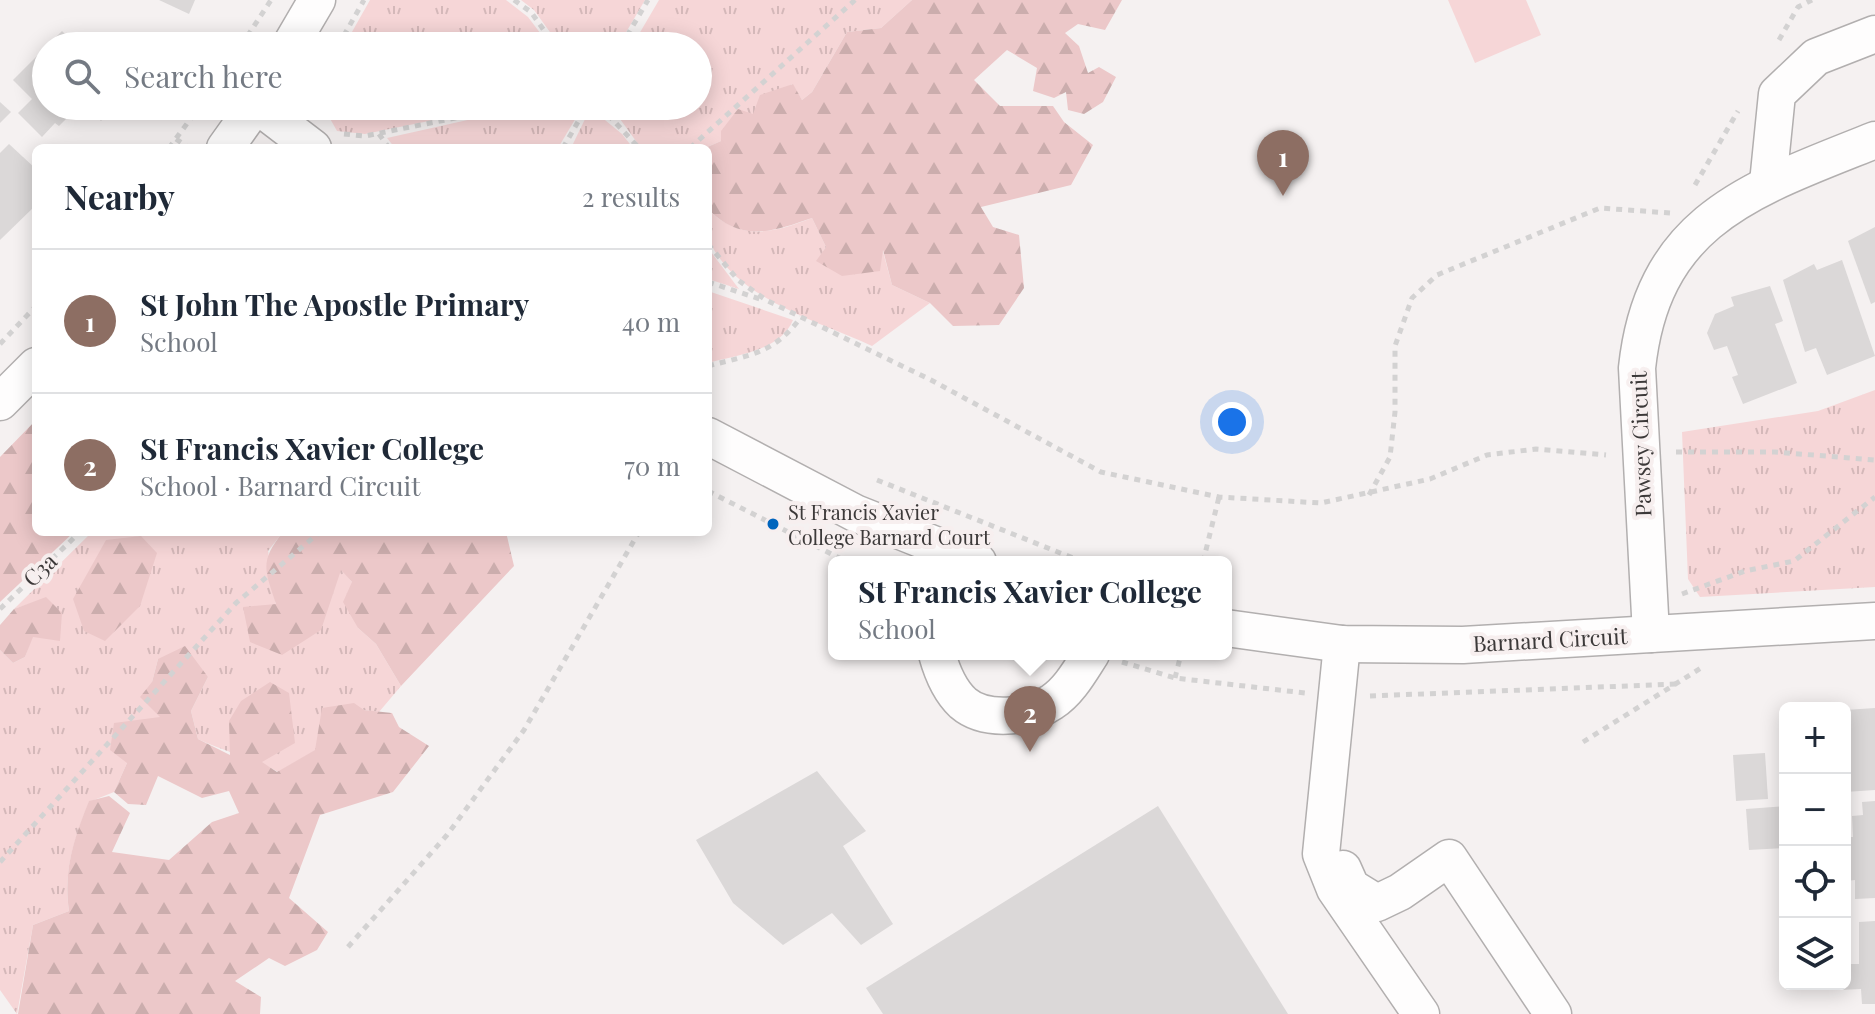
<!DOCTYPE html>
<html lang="en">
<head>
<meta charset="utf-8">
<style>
  body { margin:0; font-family:"Playfair Display",serif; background:#f2f2f3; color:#1f2937 }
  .controls { position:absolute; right:24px; bottom:24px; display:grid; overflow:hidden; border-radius:12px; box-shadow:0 4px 20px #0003 }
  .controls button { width:72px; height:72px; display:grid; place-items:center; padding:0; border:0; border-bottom:2px solid #e0e1e3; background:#fff; color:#1f2937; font:40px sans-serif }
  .you { position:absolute; left:1232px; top:422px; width:28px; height:28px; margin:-20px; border:6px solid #fff; border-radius:50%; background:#1a73e8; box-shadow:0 0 0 12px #1a73e833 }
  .badge { display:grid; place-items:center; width:52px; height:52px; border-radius:50%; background:#7d7979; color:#fff; font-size:26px; font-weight:700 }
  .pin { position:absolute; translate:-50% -66px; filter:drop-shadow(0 2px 4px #0008) }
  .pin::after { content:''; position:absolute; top:42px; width:28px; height:24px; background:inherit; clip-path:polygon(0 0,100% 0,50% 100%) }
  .popup { position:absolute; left:828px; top:556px; width:404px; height:104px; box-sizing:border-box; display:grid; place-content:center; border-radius:12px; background:#fff; filter:drop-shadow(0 2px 6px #0005); font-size:26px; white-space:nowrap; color:#747a83 }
  .popup b { font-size:30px; color:#1f2937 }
  .popup::after { content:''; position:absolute; left:50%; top:100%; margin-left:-16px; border:16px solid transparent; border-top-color:#fff }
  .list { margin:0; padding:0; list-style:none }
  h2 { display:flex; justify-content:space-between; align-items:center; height:104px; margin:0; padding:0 32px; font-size:34px }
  h2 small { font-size:26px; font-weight:400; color:#747a83 }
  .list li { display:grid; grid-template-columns:52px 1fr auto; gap:24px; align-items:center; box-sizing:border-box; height:144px; padding:0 32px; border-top:2px solid #e0e1e3 }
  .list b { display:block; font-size:30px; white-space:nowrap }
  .list p { margin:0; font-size:26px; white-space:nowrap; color:#747a83 }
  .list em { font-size:26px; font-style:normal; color:#747a83 }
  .icon { flex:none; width:44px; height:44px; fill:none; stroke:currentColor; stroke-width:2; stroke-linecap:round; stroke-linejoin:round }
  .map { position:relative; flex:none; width:1875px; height:1014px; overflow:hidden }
  .search { position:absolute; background:#fff; box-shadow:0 4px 20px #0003; left:32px; top:32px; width:680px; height:88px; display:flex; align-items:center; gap:20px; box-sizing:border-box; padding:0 28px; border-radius:44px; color:#747a83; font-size:30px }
  .panel { position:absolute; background:#fff; box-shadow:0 4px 20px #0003; left:32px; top:144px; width:680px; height:392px; border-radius:12px }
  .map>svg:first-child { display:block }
</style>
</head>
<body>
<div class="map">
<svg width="1875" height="1014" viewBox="0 0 1875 1014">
  <defs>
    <pattern id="grass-tufts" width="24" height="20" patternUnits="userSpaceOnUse" patternTransform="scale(2)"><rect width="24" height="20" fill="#f6d6d7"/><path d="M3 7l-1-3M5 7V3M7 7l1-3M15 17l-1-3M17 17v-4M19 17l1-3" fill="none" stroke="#d4b8b9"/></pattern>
    <pattern id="forest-firs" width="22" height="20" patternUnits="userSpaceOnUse" patternTransform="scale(2)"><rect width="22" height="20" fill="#ecc8c9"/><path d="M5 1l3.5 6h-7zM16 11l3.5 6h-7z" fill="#cbadad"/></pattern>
  </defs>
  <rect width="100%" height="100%" fill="#f5f1f1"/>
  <g fill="url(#grass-tufts)">
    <polygon points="370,0 506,0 528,17 550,46 344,46"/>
    <polygon points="521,0 645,0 618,46 560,46 534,10"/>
    <polygon points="659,0 912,0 881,28 847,32 812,92 802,100 792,84 721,141 705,148 641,148 620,119 606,106 698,106 698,46 632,46"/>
    <polygon points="323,106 503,106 365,134 337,131"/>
    <polygon points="530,106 583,106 558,148 395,148 387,138"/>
    <polygon points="594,111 622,134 633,148 571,148 586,117"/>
    <path d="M708 209C740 242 773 233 812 218L826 247 817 261 879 271 882 248 892 285 930 303 872 346C818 321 735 299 709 240 706 232 708 218 708 209Z"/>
    <polygon points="708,248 739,289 708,279"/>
    <path d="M708 291 793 320C780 351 737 355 708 363Z"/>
    <polygon points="1875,390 1875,587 1700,597 1688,579 1682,432 1818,411"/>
    <path d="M92 532H283L268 551 276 605 250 642 341 569 352 582 358 628 376 644 401 686 379 712 364 710 316 750 278 772C253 757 224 752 198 739L191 711 208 677 158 659 152 682 161 717 127 763 114 792 89 802C74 839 63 871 69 911L33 925 17 1014 0 990V650L13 663 25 657 46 598 14 609Z"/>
  </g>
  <g fill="url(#forest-firs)">
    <path d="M912 0H1122L1105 30 1078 24 1065 33 1079 46 1088 73 1099 67 1116 77 1103 102 1084 114 1068 110 1066 92 1054 98 1033 91 1037 68 1007 50 974 80 1000 106H1053L1064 122 1093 145 1071 185 981 207 993 227 1019 235 1024 288 999 325 953 326 930 303 892 285 883 250 880 271 842 276 816 261 826 247 812 218C772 232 741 243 708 209L705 148 721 141V131L738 109 753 114 760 95 793 84 802 100 812 92 847 32 881 28Z"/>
    <polygon points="36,420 36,532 74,532 0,602 0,457"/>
    <path d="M283 532H506L514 566 401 686 376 644 358 628 343 602 352 582 341 570 321 630 282 655 250 642 243 607 276 604C265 570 259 562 283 532Z"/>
    <polygon points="141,536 157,553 140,606 105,641 84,631 73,599 106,540"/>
    <polygon points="46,597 62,613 60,641 33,637 25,657 13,663 0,650 0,625 14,609"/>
    <path d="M185 646 208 677 191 711 198 739 230 755 229 721 241 701 270 682 289 693 295 743 262 762 277 772 315 750 322 708 354 703 364 710 392 713 399 727 429 746 393 792 320 815 289 898 328 932 317 950 285 966 269 958 235 981 261 997 260 1014H18L33 925 69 911C63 870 74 838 89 801L109 796 130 813 112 852 169 860 212 822 239 813 229 791 202 798 158 776 146 805 128 804 114 792 127 763 110 750 114 723 160 717 140 697 152 682 158 659Z"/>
  </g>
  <polygon fill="#f6d6d7" points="1448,0 1526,0 1541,35 1475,63"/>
  <g fill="#dbd8d8">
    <polygon points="159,0 195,0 189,14"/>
    <polygon points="62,31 77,46 47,46"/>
    <polygon points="46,47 46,106 79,106 59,126 55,123 42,137 18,113 32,99 13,80"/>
    <polygon points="0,102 11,112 0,123"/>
    <polygon points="85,106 116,106 101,121"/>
    <polygon points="9,144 36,169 36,205 0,240 0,153"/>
    <polygon points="1875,227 1875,302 1871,304 1848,241"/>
    <polygon points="1842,260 1875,356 1827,375 1816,348 1805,352 1783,280 1814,264 1817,270"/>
    <polygon points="1770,286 1783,321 1775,324 1797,383 1743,404 1732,377 1738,375 1727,346 1714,350 1707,333 1715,314 1734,306 1731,297"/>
    <polygon points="1875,708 1875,790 1845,792 1845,710"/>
    <polygon points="1765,753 1768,799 1736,801 1733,755"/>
    <polygon points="817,771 866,831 843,846 893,924 861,945 832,913 783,945 733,903 696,840"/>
    <polygon points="1875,801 1875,898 1855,899 1855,880 1845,881 1845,837 1853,837 1852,816 1863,815 1862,802"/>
    <polygon points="1158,806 1288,1014 883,1014 866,988"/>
    <polygon points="1785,806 1785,848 1749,850 1746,809"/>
    <polygon points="1875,921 1875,1004 1862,1004 1861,989 1839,990 1839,984 1845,984 1845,964 1859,964 1859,922"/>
  </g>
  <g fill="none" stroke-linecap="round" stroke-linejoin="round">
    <defs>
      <g id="minor">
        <polyline points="290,46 317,0"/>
        <polyline points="258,106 313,148"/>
        <polyline points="225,148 255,106"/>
        <polyline points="1768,183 1777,94 1816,57 1875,34"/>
        <polyline points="0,402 36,366"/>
        <polyline points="708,436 855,513 978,562"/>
        <polyline points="1226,628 1342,644 1463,645 1875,621"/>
        <path d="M1651 634 1637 368C1653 218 1753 189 1875 140"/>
        <polyline points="1342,644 1321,854 1335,889 1421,1014"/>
        <path d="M937 654C942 672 949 690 963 703 985 722 1029 718 1052 702 1069 691 1080 671 1091 654"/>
        <polyline points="1343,869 1351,887 1377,903 1400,892 1449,858 1553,1014"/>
      </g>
    </defs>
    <use href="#minor" stroke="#b2afaf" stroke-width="39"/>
    <g stroke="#d3d2d2" stroke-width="5" stroke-dasharray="6 6" stroke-linecap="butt">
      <polyline points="514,0 531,12 555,46"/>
      <polyline points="1779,40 1798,7 1812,0"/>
      <polyline points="241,46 271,0"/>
      <polyline points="338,46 364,0"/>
      <polyline points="621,46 648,0"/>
      <polyline points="600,106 639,148"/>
      <polyline points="344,134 365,136 516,106"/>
      <polyline points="379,134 389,148"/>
      <polyline points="176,139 189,148"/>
      <polyline points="169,148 200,106"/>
      <polyline points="563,148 587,106"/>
      <polyline points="690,148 855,0"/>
      <polyline points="1695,185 1738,111"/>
      <polyline points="708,244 738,280 766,300 931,380 1101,472 1219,497 1321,503 1430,479 1487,455 1536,449 1606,455"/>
      <polyline points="708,282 760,299"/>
      <polyline points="0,344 36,306"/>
      <path d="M708 366C749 355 774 354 801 317"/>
      <polyline points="1676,452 1775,452 1875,460"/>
      <polyline points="877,480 1083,562"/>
      <polyline points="708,491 847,562"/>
      <polyline points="1369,495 1390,457 1395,412 1395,346 1412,298 1437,275 1600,208 1670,213"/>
      <polyline points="1203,562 1219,497"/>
      <polyline points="1682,594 1745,571 1794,561 1875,497"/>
      <polyline points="0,609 80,532"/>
      <polyline points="1122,662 1175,678 1305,693"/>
      <polyline points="1175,678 1181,654"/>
      <polyline points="1370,696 1677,684"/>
      <polyline points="1583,742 1701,668"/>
      <polyline points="0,862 236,603 320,532"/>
      <polyline points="348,947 447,835 524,730 639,532"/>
    </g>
    <use href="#minor" stroke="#fefdfd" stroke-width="36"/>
  </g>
  <circle fill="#0065bd" stroke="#f7efef" stroke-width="3" cx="773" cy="524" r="7"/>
  <g text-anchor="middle" stroke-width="8" stroke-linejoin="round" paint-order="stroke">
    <g font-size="20" fill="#3c3939" stroke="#f7efef" text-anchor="start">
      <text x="788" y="520">St Francis Xavier<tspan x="788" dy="25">College Barnard Court</tspan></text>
    </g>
    <g font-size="22" fill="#3c3939" stroke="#f7efef">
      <text transform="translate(1641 444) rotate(-92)" y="8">Pawsey Circuit</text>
      <text transform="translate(40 570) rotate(-44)" y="8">C3a</text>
      <text transform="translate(1550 640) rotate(-3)" y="8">Barnard Circuit</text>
    </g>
  </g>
</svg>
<div class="controls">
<button>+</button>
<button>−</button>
<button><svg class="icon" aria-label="locate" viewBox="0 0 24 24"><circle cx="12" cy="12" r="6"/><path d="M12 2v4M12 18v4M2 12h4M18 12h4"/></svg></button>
<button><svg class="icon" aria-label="layers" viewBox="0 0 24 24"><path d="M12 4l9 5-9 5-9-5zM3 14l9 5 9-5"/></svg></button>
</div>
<div class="you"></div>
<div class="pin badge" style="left:1283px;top:196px;background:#8d6e63">1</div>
<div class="pin badge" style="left:1030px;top:752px;background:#8d6e63">2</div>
<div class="popup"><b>St Francis Xavier College</b>School</div>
<div class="search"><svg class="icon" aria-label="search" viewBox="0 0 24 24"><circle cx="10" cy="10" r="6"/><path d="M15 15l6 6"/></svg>Search here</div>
<section class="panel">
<h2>Nearby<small>2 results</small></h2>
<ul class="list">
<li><span class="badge" style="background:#8d6e63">1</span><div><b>St John The Apostle Primary</b><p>School</p></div><em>40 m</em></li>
<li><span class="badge" style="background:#8d6e63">2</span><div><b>St Francis Xavier College</b><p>School · Barnard Circuit</p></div><em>70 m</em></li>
</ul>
</section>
</div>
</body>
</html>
